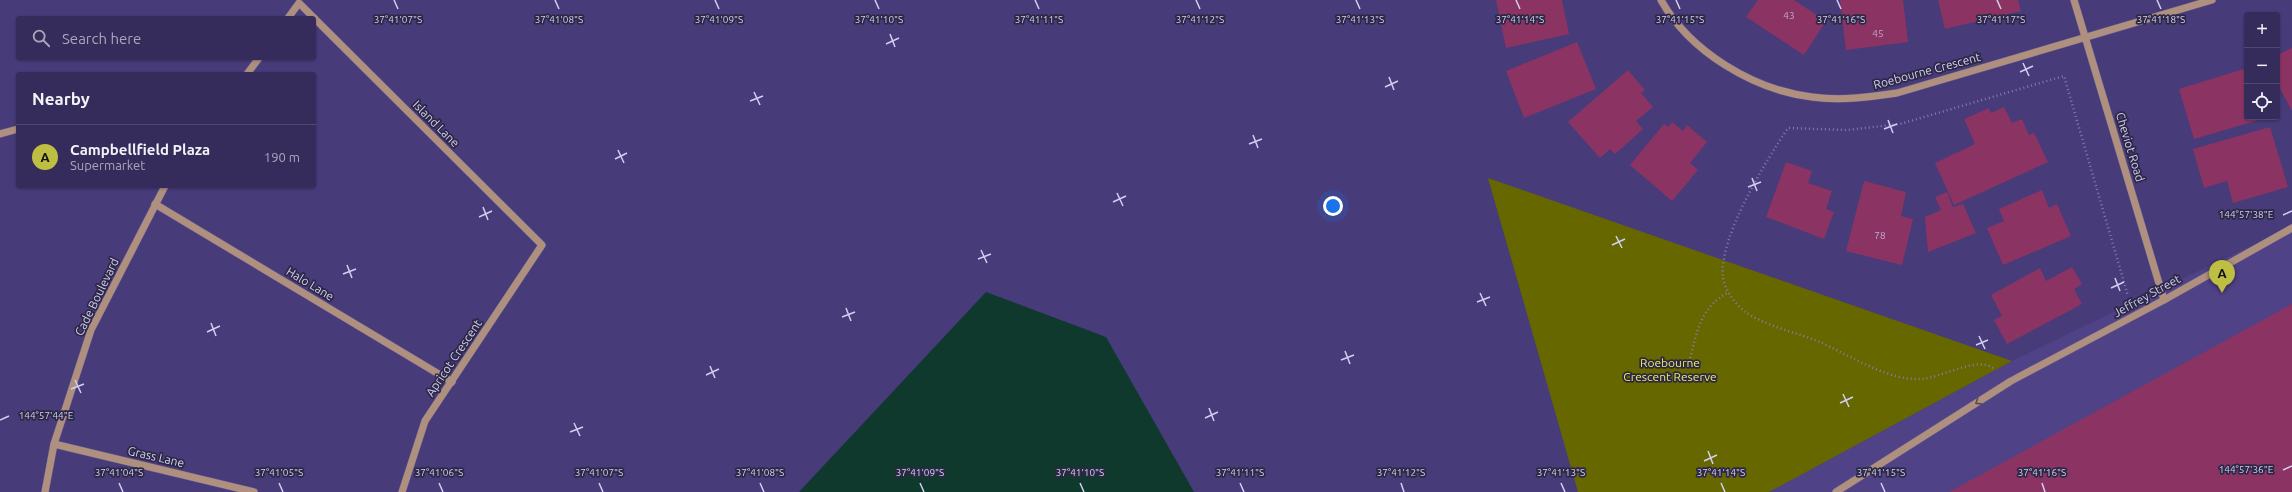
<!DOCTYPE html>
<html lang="en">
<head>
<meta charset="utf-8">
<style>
  body { margin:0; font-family:Ubuntu,sans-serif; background:#3d3461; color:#f1f3f6 }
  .controls { position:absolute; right:12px; top:12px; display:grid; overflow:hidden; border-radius:4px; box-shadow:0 1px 3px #0004 }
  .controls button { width:36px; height:36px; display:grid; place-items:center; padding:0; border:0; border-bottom:1px solid #4f4871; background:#352c5b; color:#f1f3f6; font:20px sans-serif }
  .you { position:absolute; left:1333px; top:206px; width:14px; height:14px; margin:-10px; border:3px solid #fff; border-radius:50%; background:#1a73e8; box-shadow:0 0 0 6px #1a73e833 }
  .badge { display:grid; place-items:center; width:26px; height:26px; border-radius:50%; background:#bebf42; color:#111; font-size:13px; font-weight:700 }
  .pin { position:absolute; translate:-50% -33px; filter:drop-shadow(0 1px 2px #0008) }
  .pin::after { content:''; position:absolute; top:21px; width:14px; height:12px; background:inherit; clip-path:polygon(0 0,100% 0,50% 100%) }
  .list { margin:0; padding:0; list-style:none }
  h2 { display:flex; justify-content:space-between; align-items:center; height:52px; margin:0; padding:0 16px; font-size:17px }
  h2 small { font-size:13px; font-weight:400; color:#aaa7bb }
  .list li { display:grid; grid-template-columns:26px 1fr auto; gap:12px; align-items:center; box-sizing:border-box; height:64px; padding:0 16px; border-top:1px solid #4f4871 }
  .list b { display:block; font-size:15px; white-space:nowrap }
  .list p { margin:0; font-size:13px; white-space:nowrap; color:#aaa7bb }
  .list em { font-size:13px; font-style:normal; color:#aaa7bb }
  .icon { flex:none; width:22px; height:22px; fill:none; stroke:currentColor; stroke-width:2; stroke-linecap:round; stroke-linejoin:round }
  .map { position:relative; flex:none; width:2292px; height:492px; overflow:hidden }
  .search { position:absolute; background:#352c5b; box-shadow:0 1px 3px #0004; left:16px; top:16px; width:300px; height:44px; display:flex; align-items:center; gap:10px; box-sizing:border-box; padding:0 14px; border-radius:4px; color:#aaa7bb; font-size:15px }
  .panel { position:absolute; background:#352c5b; box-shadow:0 1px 3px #0004; left:16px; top:72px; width:300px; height:116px; border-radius:4px }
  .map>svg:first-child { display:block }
</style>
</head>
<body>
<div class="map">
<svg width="2292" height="492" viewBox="0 0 2292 492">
  <rect width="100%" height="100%" fill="#473b79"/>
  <polygon fill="#4f4287" points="2292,226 2292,492 1769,492 2012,361"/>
  <polygon fill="#676700" points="1488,178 2012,361 1769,492 1578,492"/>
  <polygon fill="#0e392c" points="986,292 1106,337 1194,492 799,492"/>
  <g fill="#8b3463">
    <polygon points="1496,0 1562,0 1569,34 1506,48"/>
    <polygon points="1758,0 1794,0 1826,21 1804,55 1746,17"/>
    <polygon points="1840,0 1903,0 1908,42 1846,50"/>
    <polygon points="1938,0 2018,0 2021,11 1945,29"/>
    <polygon points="1577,42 1596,89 1524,118 1506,71"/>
    <polygon points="2292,48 2292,111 2277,83 2277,55"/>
    <polygon points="2247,68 2247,117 2262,117 2262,119 2194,139 2179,89"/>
    <polygon points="1628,70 1645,90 1641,93 1653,107 1636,121 1643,129 1615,154 1610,149 1600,158 1568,122"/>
    <polygon points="2004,107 2012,123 2022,119 2029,135 2034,133 2048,162 1954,205 1935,163 1975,144 1964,119 1989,108 1991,113"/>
    <polygon points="1672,122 1683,131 1687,125 1707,142 1690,163 1698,170 1672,201 1630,165 1664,124 1668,127"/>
    <polygon points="2270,127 2288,187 2233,203 2227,181 2204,188 2193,149"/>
    <polygon points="1786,162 1812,171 1808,183 1832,191 1826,209 1834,212 1824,239 1766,217"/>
    <polygon points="1864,181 1906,192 1901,216 1913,219 1902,265 1846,251"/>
    <polygon points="2042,190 2049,208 2057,204 2071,236 2003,265 1987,228 2004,221 1999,209"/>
    <polygon points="1947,192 1953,207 1963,204 1976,233 1928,252 1925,217 1941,210 1935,197"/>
    <polygon points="2072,267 2082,284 2074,289 2082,304 2007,344 1994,320 2002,316 1991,295 2040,268 2046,281"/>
    <polygon points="2292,304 2292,492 1949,492"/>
  </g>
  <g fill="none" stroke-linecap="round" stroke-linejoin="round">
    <defs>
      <g id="minor">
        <path d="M1661 0C1690 52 1754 90 1812 97 1841 101 1870 97 1897 93L2212 0"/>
        <polyline points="2074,0 2164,300"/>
        <polyline points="288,18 299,3 314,18"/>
        <polyline points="314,18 542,245 425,421 402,492"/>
        <polyline points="247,74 259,58"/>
        <polyline points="0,134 18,129"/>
        <polyline points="155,204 452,382"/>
        <polyline points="54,444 254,492"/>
        <polyline points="45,492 54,444 91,330 165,186"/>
        <polyline points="1836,492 2011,381 2164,300 2292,228"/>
      </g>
    </defs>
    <use href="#minor" stroke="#635991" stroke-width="8"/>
    <g stroke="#847caf" stroke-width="2.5" stroke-dasharray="1 3" stroke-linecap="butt">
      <path d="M1689 362C1697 333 1699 308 1729 292"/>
      <path d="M1993 368C1977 356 1941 378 1921 379 1888 381 1849 355 1820 342 1796 332 1768 327 1747 313 1736 305 1725 291 1723 278 1718 238 1766 161 1788 128L1847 130 1900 124 2064 76 2128 296"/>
    </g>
    <use href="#minor" stroke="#af907f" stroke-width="7"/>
  </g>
  <defs><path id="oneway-chevron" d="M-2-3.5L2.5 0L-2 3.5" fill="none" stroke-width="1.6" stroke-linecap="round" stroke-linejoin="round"/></defs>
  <use stroke="#5a4c59" href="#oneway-chevron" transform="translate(1978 402) rotate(147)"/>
  <path fill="none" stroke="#d2cff3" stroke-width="1.5" d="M394 0 398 9M555 0 559 9M715 0 719 9M875 0 879 9M1035 0 1039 9M1196 0 1200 9M1356 0 1360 9M1516 0 1520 9M1676 0 1680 9M1837 0 1841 9M1997 0 2001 9M2157 0 2161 9M890 34 895 47M886 44 899 38M2023 63 2029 76M2020 72 2033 66M1389 77 1394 90M1385 87 1398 81M754 92 760 105M750 101 763 96M1888 120 1893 133M1884 129 1897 124M1253 135 1258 148M1249 144 1262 139M618 150 624 163M615 159 627 153M1752 178 1757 191M1748 187 1761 182M1117 193 1123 206M1113 202 1126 196M483 207 488 220M2283 215 2292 211M479 217 492 211M1616 236 1622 248M1612 245 1625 239M981 250 987 263M978 259 991 254M347 265 352 278M343 274 356 269M2115 278 2120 291M2111 288 2124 282M1480 293 1486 306M1477 302 1490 297M846 308 851 321M842 317 855 312M211 323 216 336M207 332 220 326M1979 336 1985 349M1976 345 1988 340M1345 351 1350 364M1341 360 1354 355M710 366 715 378M706 375 719 369M75 380 81 393M71 389 84 384M1843 394 1849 407M1840 403 1853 397M1209 408 1214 421M1205 418 1218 412M0 420 9 416M574 423 580 436M570 432 583 427M1708 451 1713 464M1704 461 1717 455M2283 470 2292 466M119 483 123 492M279 483 283 492M439 483 443 492M599 483 603 492M760 483 764 492M920 483 924 492M1080 483 1084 492M1240 483 1244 492M1401 483 1404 492M1561 483 1565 492M1721 483 1725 492M1881 483 1885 492M2042 483 2045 492"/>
  <g text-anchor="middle" stroke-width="3.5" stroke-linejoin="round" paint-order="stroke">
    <g font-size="10" fill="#c0a8cf">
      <text x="1789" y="19">43</text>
      <text x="1878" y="37">45</text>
      <text x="1880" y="239">78</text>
    </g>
    <g font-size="12" fill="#d2cff3" stroke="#2d2845">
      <text transform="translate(1927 71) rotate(-15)" y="4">Roebourne Crescent</text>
      <text transform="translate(436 124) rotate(45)" y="4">Island Lane</text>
      <text transform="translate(2130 147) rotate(73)" y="4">Cheviot Road</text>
      <text transform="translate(310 284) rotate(31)" y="4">Halo Lane</text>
      <text transform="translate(2147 296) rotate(-29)" y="4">Jeffrey Street</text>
      <text transform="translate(97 297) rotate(-64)" y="4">Cade Boulevard</text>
      <text transform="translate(454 358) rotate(-56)" y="4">Apricot Crescent</text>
      <text transform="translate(156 457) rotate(13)" y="4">Grass Lane</text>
    </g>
    <g font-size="12" fill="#eaec61" stroke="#2d2845">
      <text x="1670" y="367">Roebourne<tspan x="1670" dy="14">Crescent Reserve</tspan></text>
    </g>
  </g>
  <g font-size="10" text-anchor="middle" fill="#d2cff3" stroke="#2d2845" stroke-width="3.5" stroke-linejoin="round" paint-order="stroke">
    <text x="398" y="23">37°41'07"S</text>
    <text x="559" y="23">37°41'08"S</text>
    <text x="719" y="23">37°41'09"S</text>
    <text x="879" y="23">37°41'10"S</text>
    <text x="1039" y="23">37°41'11"S</text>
    <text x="1200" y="23">37°41'12"S</text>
    <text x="1360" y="23">37°41'13"S</text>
    <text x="1520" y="23">37°41'14"S</text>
    <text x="1680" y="23">37°41'15"S</text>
    <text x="1841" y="23">37°41'16"S</text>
    <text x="2001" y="23">37°41'17"S</text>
    <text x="2161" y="23">37°41'18"S</text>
    <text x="2246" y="218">144°57'38"E</text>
    <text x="46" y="419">144°57'44"E</text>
    <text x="2246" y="473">144°57'36"E</text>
    <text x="119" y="476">37°41'04"S</text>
    <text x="279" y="476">37°41'05"S</text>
    <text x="439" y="476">37°41'06"S</text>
    <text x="599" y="476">37°41'07"S</text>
    <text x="760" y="476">37°41'08"S</text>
    <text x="920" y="476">37°41'09"S</text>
    <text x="1080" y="476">37°41'10"S</text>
    <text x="1240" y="476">37°41'11"S</text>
    <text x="1401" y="476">37°41'12"S</text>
    <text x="1561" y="476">37°41'13"S</text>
    <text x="1721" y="476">37°41'14"S</text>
    <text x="1881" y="476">37°41'15"S</text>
    <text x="2042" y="476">37°41'16"S</text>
  </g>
</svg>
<div class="controls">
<button>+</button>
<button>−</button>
<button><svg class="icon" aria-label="locate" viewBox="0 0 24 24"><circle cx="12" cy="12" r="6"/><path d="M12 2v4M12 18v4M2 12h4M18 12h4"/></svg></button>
</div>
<div class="you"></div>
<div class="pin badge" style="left:2222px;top:293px">A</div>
<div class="search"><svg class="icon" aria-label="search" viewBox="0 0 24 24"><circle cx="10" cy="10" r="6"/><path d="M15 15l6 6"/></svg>Search here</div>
<section class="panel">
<h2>Nearby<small></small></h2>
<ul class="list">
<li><span class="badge">A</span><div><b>Campbellfield Plaza</b><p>Supermarket</p></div><em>190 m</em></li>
</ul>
</section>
</div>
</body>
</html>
